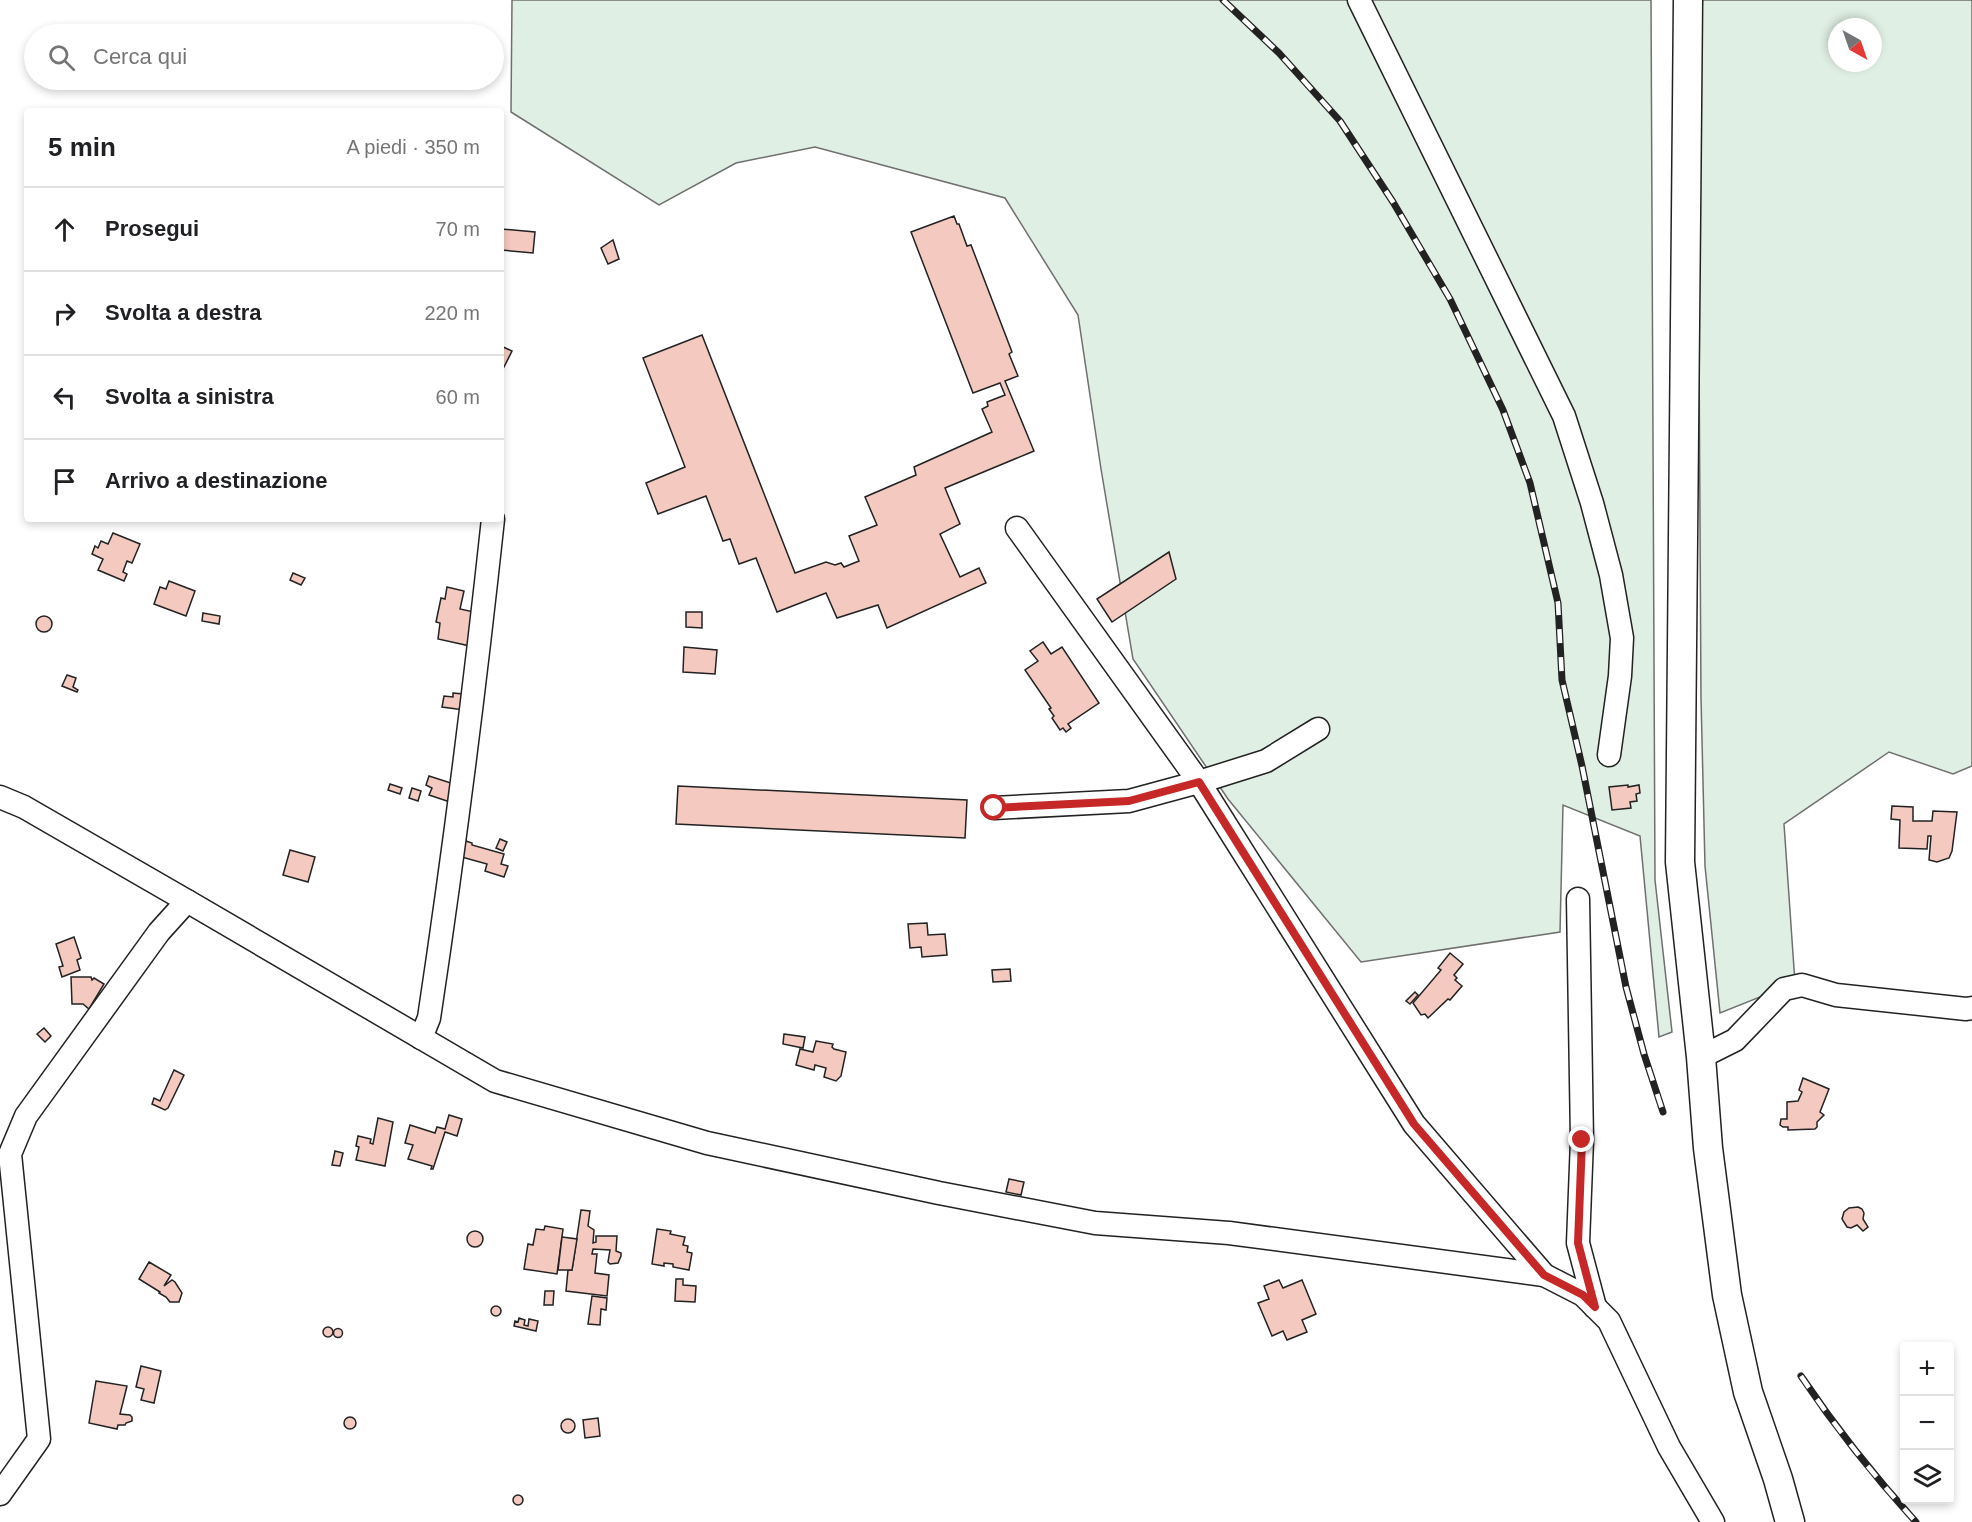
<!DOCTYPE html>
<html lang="it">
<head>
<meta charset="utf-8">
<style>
  body { margin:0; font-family:Arial,sans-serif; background:#f6f6f6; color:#202124 }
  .controls { position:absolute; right:18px; bottom:18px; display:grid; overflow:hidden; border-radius:6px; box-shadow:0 3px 9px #0003 }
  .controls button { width:54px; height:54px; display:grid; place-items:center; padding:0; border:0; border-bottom:2px solid #e0e0e0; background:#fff; color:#202124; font:30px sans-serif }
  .compass { position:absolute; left:1828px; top:18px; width:54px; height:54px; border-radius:50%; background:#fff; box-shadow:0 3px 9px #0003; rotate:140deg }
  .stop { position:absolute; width:18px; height:18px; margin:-14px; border:4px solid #c62828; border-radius:50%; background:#fff }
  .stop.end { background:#c62828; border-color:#fff; box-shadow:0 2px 6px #0008 }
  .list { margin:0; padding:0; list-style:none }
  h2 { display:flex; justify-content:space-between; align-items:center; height:78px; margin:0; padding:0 24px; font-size:26px }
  h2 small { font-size:20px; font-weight:400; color:#757577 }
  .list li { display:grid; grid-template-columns:39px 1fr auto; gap:18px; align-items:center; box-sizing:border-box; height:84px; padding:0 24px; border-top:2px solid #e0e0e0 }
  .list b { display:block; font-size:22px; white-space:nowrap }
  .list em { font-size:20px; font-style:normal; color:#757577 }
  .icon { flex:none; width:33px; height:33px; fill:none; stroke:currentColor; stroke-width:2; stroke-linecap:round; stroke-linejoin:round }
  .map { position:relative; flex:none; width:1972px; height:1522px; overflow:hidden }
  .search { position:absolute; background:#fff; box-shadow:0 3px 9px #0003; left:24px; top:24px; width:480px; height:66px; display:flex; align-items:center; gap:15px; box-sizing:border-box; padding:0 21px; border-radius:33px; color:#757577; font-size:22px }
  .panel { position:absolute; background:#fff; box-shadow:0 3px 9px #0003; left:24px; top:108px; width:480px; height:414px; border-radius:6px }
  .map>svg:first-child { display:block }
</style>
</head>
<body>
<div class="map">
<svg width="1972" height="1522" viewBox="0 0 1972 1522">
  <rect width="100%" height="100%" fill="#fff"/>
  <g fill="#e0efe3" stroke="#6f6f6f" stroke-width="1.5" fill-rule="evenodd">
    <polygon points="512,0 1651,0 1655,880 1672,1032 1659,1037 1640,836 1563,805 1560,932 1361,962 1228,799 1133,659 1101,469 1078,315 1005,198 815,147 736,163 659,205 511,112"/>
    <path d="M1697 0H1972V766L1953 774 1889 752 1784 824 1795 983 1720 1013 1705 866 1701 698ZM1837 27H1873V63H1837Z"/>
  </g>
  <g fill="#f3c9c0" stroke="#222" stroke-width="1.5">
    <polygon points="954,216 957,224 959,224 967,246 971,245 1012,352 1009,354 1018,376 1005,381 1034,451 945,488 960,524 940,534 960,577 979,568 986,583 887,628 878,605 837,618 826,593 777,612 756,558 739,564 730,539 723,541 706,496 658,514 646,483 685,467 643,358 702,335 795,573 826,562 835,565 841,563 844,567 859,561 849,536 877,525 865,497 916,475 914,467 992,432 982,409 988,406 987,402 1005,395 1000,383 973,393 911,232"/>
    <polygon points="501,229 535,232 533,253 501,250"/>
    <polygon points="613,240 619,259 608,264 601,248"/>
    <polygon points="501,346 512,351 501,373"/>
    <polygon points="113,533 140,544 132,563 127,561 123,572 127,574 124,581 98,570 103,559 92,554 95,546 98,548 101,541 108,544"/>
    <polygon points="1169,552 1176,579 1112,622 1097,599"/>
    <polygon points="293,573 305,578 301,585 290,580"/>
    <polygon points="169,581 195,591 186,616 154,604 160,587 166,589"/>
    <polygon points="447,587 464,591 460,609 474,612 470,646 438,639 440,623 436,622 441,598 445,599"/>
    <polygon points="686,612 702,612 702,628 686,627"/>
    <polygon points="203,613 220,616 219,624 202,621"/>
    <circle cx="44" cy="624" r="8"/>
    <polygon points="1043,642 1051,654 1062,647 1099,703 1068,724 1071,728 1066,732 1063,728 1060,730 1052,718 1054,716 1049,709 1051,708 1025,670 1038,661 1030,651"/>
    <polygon points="684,647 717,650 715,674 683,672"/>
    <polygon points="67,675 76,678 73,687 78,690 77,692 62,686"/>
    <polygon points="453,693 463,694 464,710 442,707 444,696 453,697"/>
    <polygon points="429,776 454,784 450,802 429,795 432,788 426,785"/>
    <polygon points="390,784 402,788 400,794 388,790"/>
    <polygon points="1628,785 1628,787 1639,785 1640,793 1636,794 1637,801 1630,802 1631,808 1612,810 1609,787"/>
    <polygon points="678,786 967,800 965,838 676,824"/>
    <polygon points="412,788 421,791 418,801 409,798"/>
    <polygon points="1892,806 1913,807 1913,821 1932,821 1933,811 1957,812 1952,851 1949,858 1937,862 1929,860 1931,836 1928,836 1927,849 1899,848 1900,820 1891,819"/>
    <polygon points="500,839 507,842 503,851 496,848"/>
    <polygon points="463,840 472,843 472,845 504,854 501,864 508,866 504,877 485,871 487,864 458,856"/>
    <polygon points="290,850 315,857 308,882 283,875"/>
    <polygon points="927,923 928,935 945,934 947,955 922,957 921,947 910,948 908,924"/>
    <polygon points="74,937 81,958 77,960 80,970 62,977 59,967 63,966 56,944"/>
    <polygon points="1450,953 1463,964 1454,975 1457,978 1455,980 1462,986 1450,1000 1448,999 1428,1018 1425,1014 1421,1015 1413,1003 1441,970 1438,968"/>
    <polygon points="1010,969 1011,981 993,982 992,970"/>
    <polygon points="71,977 91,977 92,980 94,978 104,984 89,1009 83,1004 72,1004"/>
    <polygon points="1415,992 1418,995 1410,1004 1406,1001"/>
    <polygon points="44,1028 51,1036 45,1042 37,1034"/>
    <polygon points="784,1034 805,1037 803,1048 783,1044"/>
    <polygon points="816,1041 833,1044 832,1047 834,1049 846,1052 841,1076 836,1081 824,1077 826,1068 815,1065 814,1070 796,1065 800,1049 813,1052"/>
    <polygon points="174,1070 184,1075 168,1108 165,1110 152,1104 154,1098 160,1101"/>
    <polygon points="1803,1078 1829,1089 1820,1112 1824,1115 1817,1122 1817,1127 1815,1129 1788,1130 1788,1127 1783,1127 1780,1125 1781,1119 1787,1119 1787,1102 1798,1101 1802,1092 1799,1090"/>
    <polygon points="449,1115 462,1119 457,1136 445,1132 433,1169 431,1169 432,1166 408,1159 413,1145 405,1143 410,1125 435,1133 437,1127 445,1129"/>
    <polygon points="378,1118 393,1122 385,1166 356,1160 359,1147 356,1146 358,1136 371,1139 370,1143 373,1144"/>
    <polygon points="335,1151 343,1153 340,1166 332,1165"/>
    <polygon points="1009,1179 1024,1182 1021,1195 1006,1192"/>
    <polygon points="1858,1207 1862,1209 1864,1213 1863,1219 1868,1227 1863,1231 1857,1225 1851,1228 1847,1227 1842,1219 1844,1212 1849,1208"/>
    <polygon points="581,1210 590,1211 588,1226 594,1230 593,1243 596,1242 596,1236 617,1236 616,1251 621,1253 621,1256 618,1263 610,1264 608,1262 610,1250 593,1249 592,1254 597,1254 595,1273 609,1275 607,1296 566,1291 568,1270 572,1270"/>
    <polygon points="545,1226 563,1229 557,1274 524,1269 528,1244 533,1245 536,1229 544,1230"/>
    <polygon points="657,1229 671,1231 670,1234 685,1237 683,1245 688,1246 687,1252 692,1253 689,1270 673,1267 673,1264 664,1263 664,1266 652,1264"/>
    <circle cx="475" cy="1239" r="8"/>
    <polygon points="562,1237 577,1239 572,1270 558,1270"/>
    <polygon points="149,1262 171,1275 164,1286 172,1280 175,1282 182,1293 179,1302 170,1302 166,1297 159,1293 160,1292 139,1279"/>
    <polygon points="676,1279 683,1279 683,1285 696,1286 695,1302 675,1301"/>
    <polygon points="1279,1280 1283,1288 1302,1280 1316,1314 1302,1320 1307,1332 1287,1340 1283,1331 1272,1336 1258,1303 1269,1299 1264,1286"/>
    <polygon points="545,1291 554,1291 553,1305 544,1305"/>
    <polygon points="592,1296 607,1298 606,1310 601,1309 600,1325 588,1324"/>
    <circle cx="496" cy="1311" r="5"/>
    <polygon points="519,1318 525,1320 524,1325 528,1326 529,1319 538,1321 536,1331 514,1326 515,1321 518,1322"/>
    <circle cx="328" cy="1332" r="5"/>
    <circle cx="338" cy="1333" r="4.5"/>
    <polygon points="141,1366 161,1371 154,1403 141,1400 144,1389 136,1387"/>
    <polygon points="96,1381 127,1386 120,1414 130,1415 132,1417 132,1421 126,1423 125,1425 118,1425 117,1429 89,1423"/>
    <circle cx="350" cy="1423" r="6"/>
    <polygon points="598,1418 600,1436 585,1438 583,1420"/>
    <circle cx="568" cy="1426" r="7"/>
    <circle cx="518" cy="1500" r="5"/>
  </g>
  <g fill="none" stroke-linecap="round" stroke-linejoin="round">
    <defs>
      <g id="minor">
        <polyline points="1359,0 1564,416 1592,503 1611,575 1622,638 1620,676 1609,755"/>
        <polyline points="1017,528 1199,782 1414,1124 1544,1275"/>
        <polyline points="0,797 24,807 187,901"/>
        <polyline points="994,808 1129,801 1199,782 1266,761 1318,729"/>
        <polyline points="1578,899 1582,1140 1578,1243 1595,1307"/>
        <path d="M421 1038 429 1018C454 852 475 686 493 519"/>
        <polyline points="1701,1057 1735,1040 1784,989 1802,985 1836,995 1966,1009 1972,1008"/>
        <polyline points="0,1494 39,1439 10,1154 26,1116 159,932 187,901 495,1081 707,1143 939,1193 1095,1223 1229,1233 1544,1275 1583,1295 1609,1321 1669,1447 1713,1522"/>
      </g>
      <polyline id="major" points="1688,0 1680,862 1701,1057 1708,1148 1727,1295 1748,1392 1778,1479 1790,1522"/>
    </defs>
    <use href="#minor" stroke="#222" stroke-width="25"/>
    <use href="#major" stroke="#222" stroke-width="31"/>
    <use href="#minor" stroke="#fff" stroke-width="22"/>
    <use href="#major" stroke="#fff" stroke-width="28"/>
    <defs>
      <g id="rail">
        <polyline points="1223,0 1279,53 1340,121 1393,202 1450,299 1503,410 1530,483 1558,603 1562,680 1582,766 1626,987 1644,1054 1663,1112"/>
        <path d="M1801 1376C1836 1428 1874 1476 1916 1522"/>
      </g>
    </defs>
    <use href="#rail" stroke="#222" stroke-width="7"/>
    <use href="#rail" stroke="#fff" stroke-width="4.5" stroke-dasharray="14" stroke-linecap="butt"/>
  </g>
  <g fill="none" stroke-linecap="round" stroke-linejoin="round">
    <polyline stroke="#c62828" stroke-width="8" points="994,808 1129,801 1199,782 1414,1124 1544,1275 1583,1295 1595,1307 1578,1243 1582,1140"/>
  </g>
</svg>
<div class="controls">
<button>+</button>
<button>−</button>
<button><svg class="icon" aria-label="layers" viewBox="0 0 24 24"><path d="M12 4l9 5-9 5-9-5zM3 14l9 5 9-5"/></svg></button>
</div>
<svg class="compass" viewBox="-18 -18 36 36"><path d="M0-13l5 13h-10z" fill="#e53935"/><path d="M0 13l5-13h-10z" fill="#757577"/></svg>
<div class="stop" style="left:994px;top:808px"></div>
<div class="stop end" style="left:1582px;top:1140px"></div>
<div class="search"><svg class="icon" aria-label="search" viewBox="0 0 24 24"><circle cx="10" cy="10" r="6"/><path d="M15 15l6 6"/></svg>Cerca qui</div>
<section class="panel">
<h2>5 min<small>A piedi · 350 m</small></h2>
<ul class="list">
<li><svg class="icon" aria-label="ahead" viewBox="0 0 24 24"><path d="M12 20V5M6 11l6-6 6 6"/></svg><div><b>Prosegui</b></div><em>70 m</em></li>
<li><svg class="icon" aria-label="right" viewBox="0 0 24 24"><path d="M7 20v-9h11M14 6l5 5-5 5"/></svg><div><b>Svolta a destra</b></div><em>220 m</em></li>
<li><svg class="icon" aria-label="left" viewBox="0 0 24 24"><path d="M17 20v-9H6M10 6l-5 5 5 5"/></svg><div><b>Svolta a sinistra</b></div><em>60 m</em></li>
<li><svg class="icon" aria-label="arrive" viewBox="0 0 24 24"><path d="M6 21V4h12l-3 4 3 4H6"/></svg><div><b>Arrivo a destinazione</b></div></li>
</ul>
</section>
</div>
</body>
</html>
